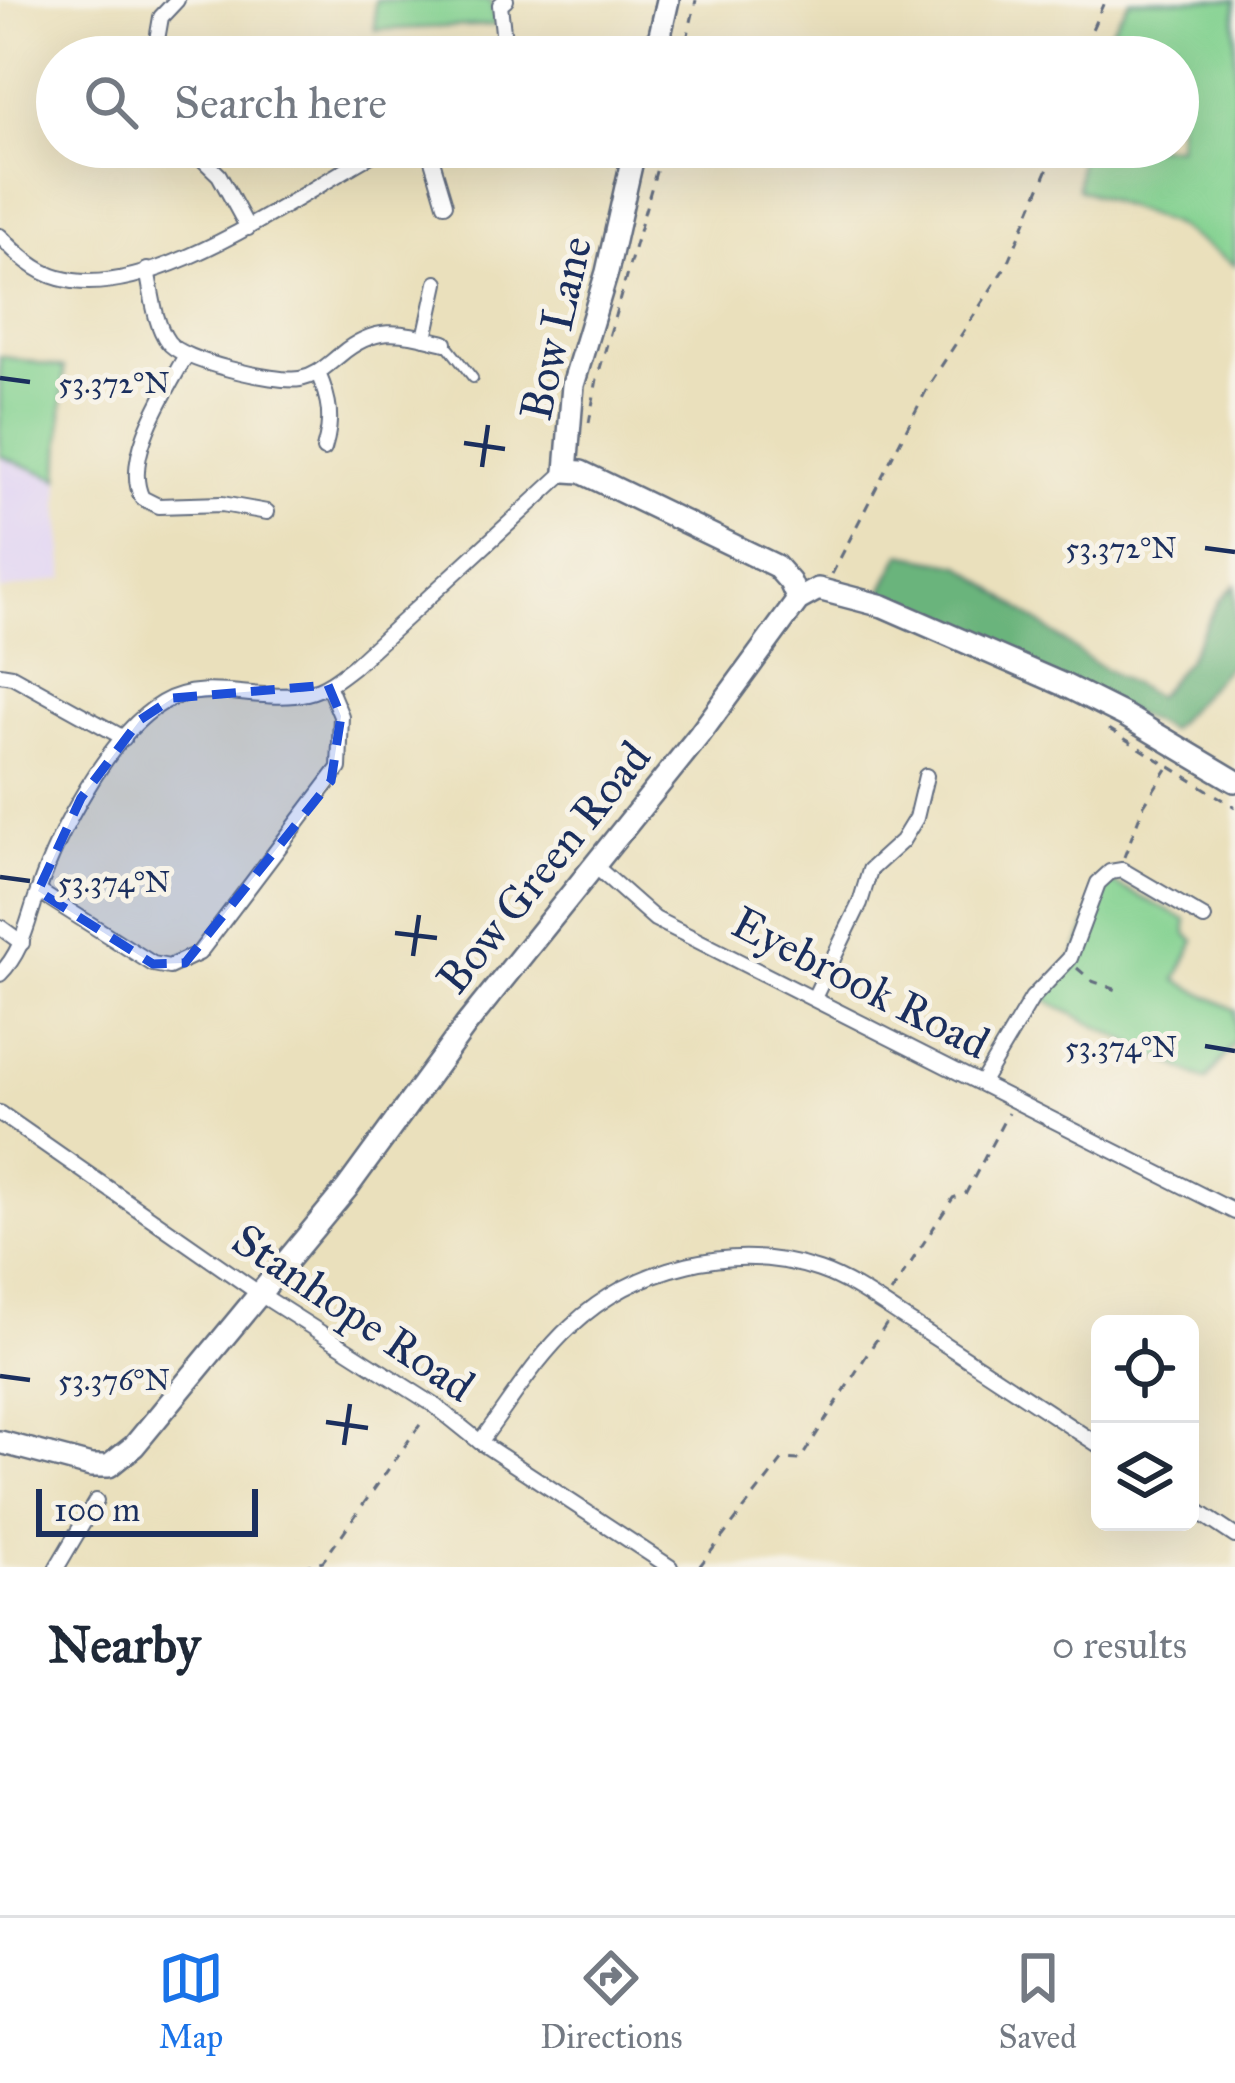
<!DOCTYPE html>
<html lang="en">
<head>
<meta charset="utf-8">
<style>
  body { margin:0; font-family:"IM FELL Great Primer",serif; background:#f6f6f7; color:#1f2937 }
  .controls { position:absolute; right:36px; bottom:36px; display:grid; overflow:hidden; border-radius:18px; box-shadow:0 12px 48px #0002 }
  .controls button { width:108px; height:108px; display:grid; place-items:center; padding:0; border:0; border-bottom:3px solid #e0e1e3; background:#fff; color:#1f2937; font:60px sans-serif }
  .scale { position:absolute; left:36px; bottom:30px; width:222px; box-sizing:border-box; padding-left:12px; border:6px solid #1b2f5e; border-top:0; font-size:33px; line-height:42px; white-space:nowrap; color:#1b2f5e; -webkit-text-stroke:9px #f7f3e8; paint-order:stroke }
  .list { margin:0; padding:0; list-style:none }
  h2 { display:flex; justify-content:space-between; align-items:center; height:156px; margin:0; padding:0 48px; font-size:51px }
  h2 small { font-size:39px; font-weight:400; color:#747a83 }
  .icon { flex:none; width:66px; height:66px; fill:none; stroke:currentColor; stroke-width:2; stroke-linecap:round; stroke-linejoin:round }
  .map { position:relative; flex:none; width:1235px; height:1567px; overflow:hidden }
  .search { position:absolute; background:#fff; box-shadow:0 12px 48px #0002; left:36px; right:36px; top:36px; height:132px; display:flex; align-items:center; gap:30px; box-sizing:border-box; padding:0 42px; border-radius:66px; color:#747a83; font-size:45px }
  .sheet { height:348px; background:#fff }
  nav { display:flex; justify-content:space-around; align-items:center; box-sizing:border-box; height:168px; border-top:3px solid #e0e1e3; background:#fff; font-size:33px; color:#747a83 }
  nav a { display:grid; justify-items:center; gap:6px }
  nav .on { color:#1a73e8 }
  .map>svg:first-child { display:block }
</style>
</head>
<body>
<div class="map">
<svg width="1235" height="1567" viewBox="0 0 1235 1567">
  <rect width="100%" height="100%" fill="#f7f3e8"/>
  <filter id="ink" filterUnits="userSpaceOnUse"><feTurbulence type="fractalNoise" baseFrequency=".00833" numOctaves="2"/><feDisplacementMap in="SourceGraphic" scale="24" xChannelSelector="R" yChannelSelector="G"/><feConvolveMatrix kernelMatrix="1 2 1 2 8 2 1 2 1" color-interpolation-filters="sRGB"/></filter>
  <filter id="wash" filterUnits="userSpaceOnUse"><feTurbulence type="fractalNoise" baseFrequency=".004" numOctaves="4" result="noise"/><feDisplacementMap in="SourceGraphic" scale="48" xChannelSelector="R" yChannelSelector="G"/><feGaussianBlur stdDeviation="2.7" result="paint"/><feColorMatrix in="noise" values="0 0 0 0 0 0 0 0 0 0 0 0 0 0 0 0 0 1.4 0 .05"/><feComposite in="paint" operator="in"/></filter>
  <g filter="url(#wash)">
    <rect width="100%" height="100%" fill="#eae0bc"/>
    <polygon fill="#e1d4f4" points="0,356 64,368 59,504 65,578 0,591"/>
    <g fill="#84d291" stroke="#508078" stroke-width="3">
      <polygon points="375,0 491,0 495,25 375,30"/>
      <polygon points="1130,0 1235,0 1235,265 1172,224 1078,189 1080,147 1178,147 1178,57 1093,57"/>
      <polygon points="0,356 64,368 59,479 0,456"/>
      <polygon points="1109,881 1186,920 1186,934 1195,941 1176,980 1235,1010 1235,1042 1206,1081 1039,997 1071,966 1100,890"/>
    </g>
    <polygon fill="#6bb47b" stroke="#43726c" stroke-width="3" points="901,554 961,565 1092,662 1156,697 1187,660 1219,601 1235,585 1235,659 1169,730 879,597"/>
  </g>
  <g filter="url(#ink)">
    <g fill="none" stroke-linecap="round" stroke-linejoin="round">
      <defs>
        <polyline id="lane" points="446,344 473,378"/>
        <g id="street">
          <polyline points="154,57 161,17 177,0"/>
          <polyline points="500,57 503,32 500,5 506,0"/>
          <polyline points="190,147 219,175 248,228"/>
          <polyline points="428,147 445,204"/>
          <path d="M0 236C16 253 36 272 59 278 152 305 306 188 386 147"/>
          <path d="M147 270C152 292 154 323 168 342 182 361 275 383 300 379 317 376 327 365 340 355 377 324 401 332 445 343"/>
          <polyline points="425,338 437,283"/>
          <path d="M185 357C165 393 122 459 142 498L158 506 222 504 267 512"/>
          <path d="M318 373C330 401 333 419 324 449"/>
          <polyline points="0,674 12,676 124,738"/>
          <polyline points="595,866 655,919 1235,1212"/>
          <polyline points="38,891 153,964 169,967 199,953 339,768 341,716 328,685"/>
          <polyline points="0,927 22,943"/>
          <path d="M0 974C23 951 27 922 38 892 57 835 109 734 162 703 205 677 260 704 307 693 325 689 340 677 354 666L566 471"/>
          <polyline points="814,998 860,903 870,870 902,841 916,818 926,776"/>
          <polyline points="982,1082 1032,998 1070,958 1098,883 1110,872 1122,870 1204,918"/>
          <polyline points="0,1113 260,1294 434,1405 480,1442 670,1567"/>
          <path d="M480 1442C509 1404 535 1359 571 1326 635 1266 735 1241 819 1270 854 1282 884 1306 915 1325 977 1365 1038 1405 1100 1446"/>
          <polyline points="1190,1506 1235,1536"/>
          <polyline points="57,1567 96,1501"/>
        </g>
        <g id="secondary">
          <polyline points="655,57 668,0"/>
          <polyline points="635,147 607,272 573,385 566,471 581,472 776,566 790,582 798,600"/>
          <polyline points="0,1442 91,1466 109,1466 134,1446 347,1188 466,1025 700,734 798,600 818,589 883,606 1064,685 1124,715 1235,781"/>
        </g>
      </defs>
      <use href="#lane" stroke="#636d7f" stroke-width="12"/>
      <use href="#street" stroke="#636d7f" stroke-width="18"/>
      <use href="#secondary" stroke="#636d7f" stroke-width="26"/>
      <g stroke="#636d7f" stroke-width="3" stroke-dasharray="9 9" stroke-linecap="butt">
        <polyline points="683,57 696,0"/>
        <polyline points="1070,57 1090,34 1105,0"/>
        <polyline points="589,423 597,379 663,147"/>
        <polyline points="832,574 929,385 1009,261 1057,147"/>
        <polyline points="1109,729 1235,807"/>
        <polyline points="1124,857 1144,805 1167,769"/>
        <polyline points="1077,968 1092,981 1117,990"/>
        <polyline points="891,1293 953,1198 966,1193 1008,1113"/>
        <polyline points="302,1567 323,1561 424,1419"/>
        <polyline points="699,1567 783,1459 800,1460 887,1323"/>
      </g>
      <use href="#lane" stroke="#fff" stroke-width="8"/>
      <use href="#street" stroke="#fff" stroke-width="14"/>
      <use href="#secondary" stroke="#fff" stroke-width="21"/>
    </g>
  </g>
  <path fill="#1d4ed8" fill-opacity="0.2" stroke="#1d4ed8" stroke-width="9" stroke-dasharray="24 15" stroke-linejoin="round" d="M328 685 341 716 331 781 185 963 153 964 38 891 81 798 140 720 173 698Z"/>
  <path fill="none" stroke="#1b2f5e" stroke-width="4.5" d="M0 378 30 382M464 443 505 449M482 467 488 425M1205 548 1235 552M0 877 30 881M395 933 437 938M413 956 419 915M1205 1046 1235 1051M0 1376 30 1380M326 1422 368 1428M344 1445 350 1404"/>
  <g text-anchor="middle" stroke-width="10" stroke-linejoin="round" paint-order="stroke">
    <g font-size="45" fill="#1b2f5e" stroke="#f7f3e8">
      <text transform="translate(555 328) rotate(-77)" y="16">Bow Lane</text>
      <text transform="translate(543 867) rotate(-51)" y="16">Bow Green Road</text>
      <text transform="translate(861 982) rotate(27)" y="16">Eyebrook Road</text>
      <text transform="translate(354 1312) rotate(34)" y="16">Stanhope Road</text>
    </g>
  </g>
  <g font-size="30" text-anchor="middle" fill="#1b2f5e" stroke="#f7f3e8" stroke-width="10" stroke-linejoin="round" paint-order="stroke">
    <text x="114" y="393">53.372°N</text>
    <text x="1121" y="558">53.372°N</text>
    <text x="114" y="892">53.374°N</text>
    <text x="1121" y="1057">53.374°N</text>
    <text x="114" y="1390">53.376°N</text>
  </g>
</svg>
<div class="controls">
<button><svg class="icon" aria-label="locate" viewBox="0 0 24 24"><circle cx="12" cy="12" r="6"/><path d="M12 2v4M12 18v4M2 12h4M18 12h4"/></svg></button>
<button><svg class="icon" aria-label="layers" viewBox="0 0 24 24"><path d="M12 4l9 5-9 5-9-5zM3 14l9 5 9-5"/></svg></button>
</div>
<div class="scale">100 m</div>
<div class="search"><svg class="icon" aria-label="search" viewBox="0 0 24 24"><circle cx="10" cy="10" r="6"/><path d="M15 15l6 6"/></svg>Search here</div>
</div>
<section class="sheet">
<h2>Nearby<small>0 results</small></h2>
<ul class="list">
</ul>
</section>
<nav>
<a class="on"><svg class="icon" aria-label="map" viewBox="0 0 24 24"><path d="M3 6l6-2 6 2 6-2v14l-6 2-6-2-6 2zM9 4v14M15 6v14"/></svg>Map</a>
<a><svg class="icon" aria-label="directions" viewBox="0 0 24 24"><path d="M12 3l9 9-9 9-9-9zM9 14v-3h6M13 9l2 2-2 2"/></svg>Directions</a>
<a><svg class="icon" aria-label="saved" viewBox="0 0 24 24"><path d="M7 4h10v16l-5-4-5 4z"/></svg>Saved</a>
</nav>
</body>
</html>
